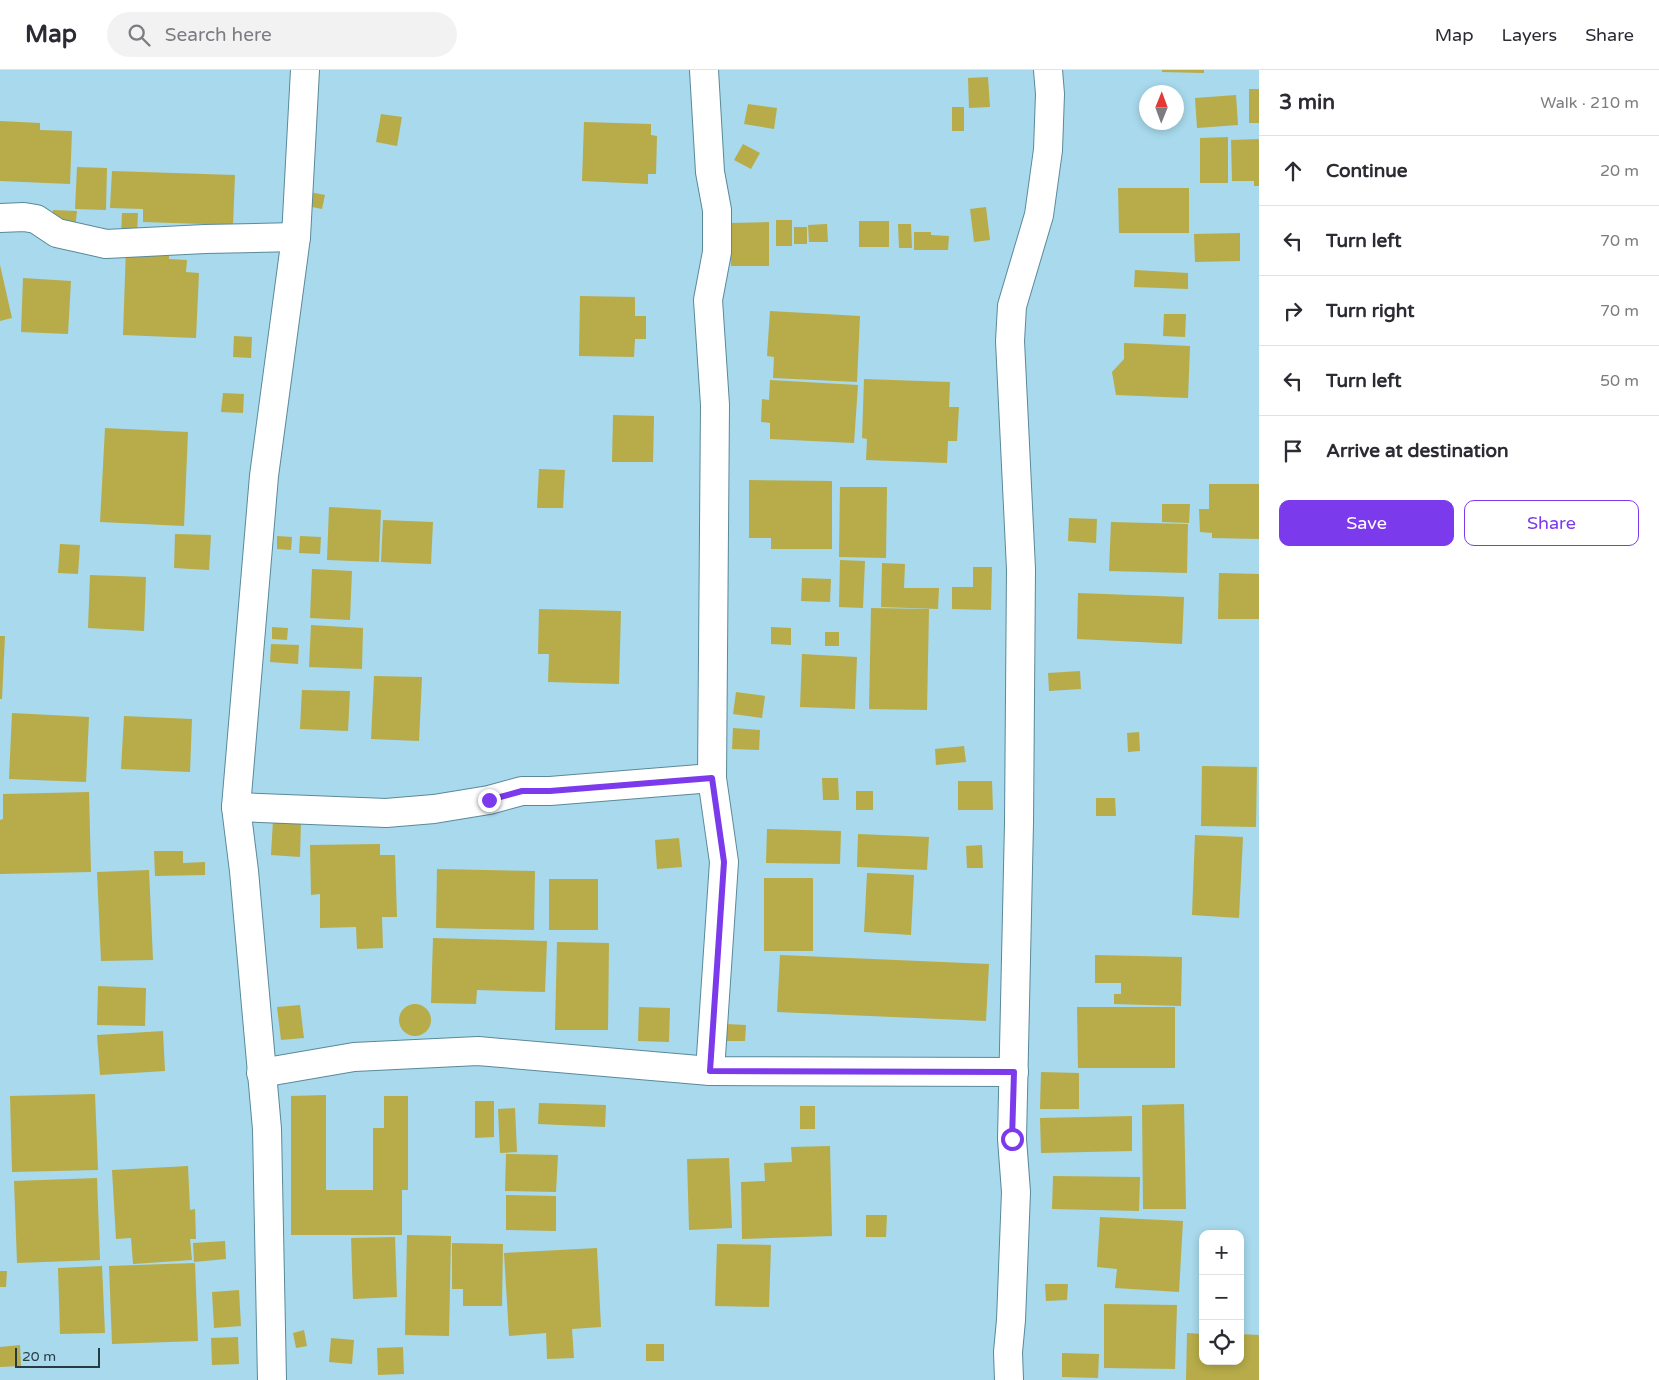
<!DOCTYPE html>
<html lang="en">
<head>
<meta charset="utf-8">
<style>
  body { margin:0; font-family:"Varela Round",sans-serif; background:#f2f2f3; color:#2b2b33 }
  .controls { position:absolute; right:15px; bottom:15px; display:grid; overflow:hidden; border-radius:10px; box-shadow:0 2px 8px #0003 }
  .controls button { width:45px; height:45px; display:grid; place-items:center; padding:0; border:0; border-bottom:1px solid #e1e1e2; background:#fff; color:#2b2b33; font:25px sans-serif }
  .compass { position:absolute; left:1139px; top:15px; width:45px; height:45px; border-radius:50%; background:#fff; box-shadow:0 2px 8px #0003; rotate:1deg }
  .scale { position:absolute; left:15px; bottom:12px; width:85px; box-sizing:border-box; padding-left:5px; border:2px solid #273b42; border-top:0; font-size:14px; line-height:18px; white-space:nowrap; color:#273b42; -webkit-text-stroke:4px #a8d9ec; paint-order:stroke }
  .stop { position:absolute; width:15px; height:15px; margin:-11px; border:4px solid #7c3aed; border-radius:50%; background:#fff }
  .stop.end { background:#7c3aed; border-color:#fff; box-shadow:0 1px 5px #0008 }
  .list { margin:0; padding:0; list-style:none }
  h2 { display:flex; justify-content:space-between; align-items:center; height:65px; margin:0; padding:0 20px; font-size:21px }
  h2 small { font-size:16px; font-weight:400; color:#7c7c81 }
  .list li { display:grid; grid-template-columns:32px 1fr auto; gap:15px; align-items:center; box-sizing:border-box; height:70px; padding:0 20px; border-top:1px solid #e1e1e2 }
  .list b { display:block; font-size:19px; white-space:nowrap }
  .list em { font-size:16px; font-style:normal; color:#7c7c81 }
  .actions { display:flex; gap:10px; padding:15px 20px }
  .actions a { flex:1; padding:11px 0; border:1px solid #7c3aed; border-radius:10px; text-align:center; font-size:18px; color:#7c3aed }
  .actions .main { background:#7c3aed; color:#fff }
  .icon { flex:none; width:28px; height:28px; fill:none; stroke:currentColor; stroke-width:2; stroke-linecap:round; stroke-linejoin:round }
  .map { position:relative; flex:none; width:1259px; height:1310px; overflow:hidden }
  header { display:flex; align-items:center; gap:30px; box-sizing:border-box; height:70px; padding:0 25px; background:#fff; border-bottom:1px solid #e1e1e2 }
  header strong { font-size:24px }
  nav { display:flex; gap:28px; margin-inline-start:auto; font-size:18px }
  .search { width:350px; height:45px; background:#f2f2f3; display:flex; align-items:center; gap:12px; box-sizing:border-box; padding:0 18px; border-radius:28px; color:#7c7c81; font-size:19px }
  main { display:flex }
  aside { flex:1; background:#fff }
  .map>svg:first-child { display:block }
</style>
</head>
<body>
<header>
<strong>Map</strong>
<div class="search"><svg class="icon" aria-label="search" viewBox="0 0 24 24"><circle cx="10" cy="10" r="6"/><path d="M15 15l6 6"/></svg>Search here</div>
<nav><a>Map</a><a>Layers</a><a>Share</a></nav>
</header>
<main>
<div class="map">
<svg width="1259" height="1310" viewBox="0 0 1259 1310">
  <rect width="100%" height="100%" fill="#a8d9ec"/>
  <g fill="#b7ac49">
    <polygon points="1162,0 1204,0 1204,3 1162,2"/>
    <polygon points="988,7 990,37 969,38 968,8"/>
    <rect x="1249" y="19" width="10" height="34"/>
    <polygon points="1236,25 1238,55 1197,58 1195,28"/>
    <polygon points="748,34 777,38 774,59 744,54"/>
    <rect x="952" y="37" width="12" height="24"/>
    <polygon points="381,44 402,47 397,76 376,72"/>
    <polygon points="0,51 40,53 40,60 72,61 70,114 0,111"/>
    <polygon points="584,52 651,54 651,65 657,66 656,104 648,104 648,114 582,111"/>
    <polygon points="1228,67 1228,113 1200,113 1200,68"/>
    <polygon points="1259,69 1259,116 1254,116 1254,111 1232,111 1231,70"/>
    <polygon points="743,74 760,83 751,99 734,90"/>
    <polygon points="77,97 107,98 106,140 75,139"/>
    <polygon points="112,101 235,105 233,155 143,152 143,139 110,138"/>
    <polygon points="1118,118 1189,118 1189,163 1119,163"/>
    <polygon points="310,122 325,125 322,139 307,136"/>
    <polygon points="986,137 990,170 974,172 970,139"/>
    <polygon points="53,140 77,141 75,160 51,158"/>
    <polygon points="122,143 138,143 137,164 121,164"/>
    <rect x="776" y="150" width="16" height="26"/>
    <rect x="859" y="151" width="30" height="26"/>
    <polygon points="769,152 769,196 731,196 730,153"/>
    <polygon points="827,154 828,172 809,172 808,155"/>
    <polygon points="898,154 911,154 912,178 899,178"/>
    <rect x="794" y="157" width="13" height="17"/>
    <polygon points="914,162 931,162 931,165 949,166 948,180 914,180"/>
    <polygon points="1240,163 1240,191 1195,192 1194,164"/>
    <polygon points="126,177 169,178 169,189 187,190 186,202 199,203 196,268 123,265"/>
    <polygon points="0,195 12,248 0,251"/>
    <polygon points="1135,200 1188,203 1188,219 1134,217"/>
    <polygon points="23,208 71,211 68,264 21,262"/>
    <polygon points="580,226 635,227 635,246 646,246 646,269 635,269 634,287 579,286"/>
    <polygon points="770,241 860,246 857,312 773,308 774,287 767,286"/>
    <polygon points="1164,244 1186,244 1185,267 1163,266"/>
    <polygon points="234,266 252,267 251,288 233,287"/>
    <polygon points="1124,273 1190,276 1188,328 1116,325 1112,302 1124,289"/>
    <polygon points="864,309 950,312 949,337 959,337 957,371 948,371 947,393 866,390 867,369 862,368"/>
    <polygon points="770,310 858,315 854,373 770,369 770,353 761,352 762,329 769,330"/>
    <polygon points="223,323 244,324 243,343 221,342"/>
    <polygon points="613,345 654,346 653,392 612,392"/>
    <polygon points="105,358 188,362 184,456 100,452"/>
    <polygon points="539,399 565,400 563,438 537,438"/>
    <polygon points="749,410 832,411 832,479 771,479 771,468 749,468"/>
    <polygon points="1209,414 1259,414 1259,469 1212,468 1212,463 1200,462 1199,439 1209,439"/>
    <polygon points="840,417 887,417 886,488 839,487"/>
    <polygon points="1162,434 1190,434 1189,453 1162,452"/>
    <polygon points="329,437 381,440 379,492 327,490"/>
    <polygon points="1069,448 1097,449 1096,473 1068,471"/>
    <polygon points="383,450 433,452 431,494 381,492"/>
    <polygon points="1111,452 1188,454 1187,503 1109,501"/>
    <polygon points="175,464 211,465 209,500 174,498"/>
    <polygon points="277,466 292,467 291,480 277,479"/>
    <polygon points="300,466 321,467 320,484 299,483"/>
    <polygon points="60,474 80,475 78,504 58,503"/>
    <polygon points="840,490 865,491 863,538 839,537"/>
    <polygon points="882,493 905,494 904,518 939,518 938,539 881,537"/>
    <polygon points="973,497 992,497 991,540 952,539 952,517 973,517"/>
    <polygon points="312,499 352,501 350,550 310,548"/>
    <polygon points="1219,503 1259,504 1259,549 1218,549"/>
    <polygon points="90,505 146,507 144,561 88,558"/>
    <polygon points="802,508 831,509 830,532 801,531"/>
    <polygon points="1078,523 1184,527 1182,574 1077,569"/>
    <polygon points="871,538 929,539 927,640 869,639"/>
    <polygon points="539,539 621,541 619,614 548,612 549,584 538,584"/>
    <polygon points="311,555 363,558 362,599 309,597"/>
    <polygon points="272,557 288,558 287,570 272,569"/>
    <polygon points="771,557 791,558 791,575 771,574"/>
    <rect x="825" y="562" width="14" height="14"/>
    <polygon points="0,566 5,566 2,629 0,629"/>
    <polygon points="271,574 299,575 298,594 270,592"/>
    <polygon points="802,584 857,587 855,639 800,637"/>
    <polygon points="1080,601 1081,619 1049,621 1048,603"/>
    <polygon points="374,606 422,607 419,671 371,669"/>
    <polygon points="302,620 350,621 348,661 300,659"/>
    <polygon points="736,622 765,626 762,648 733,644"/>
    <polygon points="12,643 89,647 86,712 9,709"/>
    <polygon points="124,646 192,649 190,702 121,699"/>
    <polygon points="733,658 760,660 759,680 732,679"/>
    <polygon points="1139,662 1140,681 1128,682 1127,663"/>
    <polygon points="964,676 966,692 936,695 935,679"/>
    <polygon points="1202,696 1257,697 1256,757 1201,756"/>
    <polygon points="822,708 838,708 839,730 823,730"/>
    <polygon points="958,711 992,711 993,740 958,740"/>
    <rect x="856" y="721" width="17" height="19"/>
    <polygon points="89,722 91,802 0,804 0,750 3,749 3,724"/>
    <polygon points="1096,728 1115,728 1116,746 1096,746"/>
    <polygon points="273,750 301,751 300,787 271,785"/>
    <polygon points="767,759 841,761 840,794 766,793"/>
    <polygon points="858,764 929,767 927,800 857,797"/>
    <polygon points="1195,765 1243,767 1239,848 1192,845"/>
    <polygon points="679,768 682,797 657,799 655,770"/>
    <polygon points="380,774 380,785 395,785 397,847 382,847 383,878 357,879 356,857 320,858 320,824 311,825 310,775"/>
    <polygon points="982,775 983,798 967,798 966,776"/>
    <polygon points="154,781 183,781 183,793 205,792 205,805 155,806"/>
    <polygon points="437,799 535,801 534,860 436,858"/>
    <polygon points="149,800 153,890 101,891 97,802"/>
    <polygon points="867,803 914,805 911,865 864,862"/>
    <rect x="764" y="808" width="49" height="73"/>
    <rect x="549" y="809" width="49" height="51"/>
    <polygon points="433,868 547,871 545,922 477,920 476,934 431,933"/>
    <polygon points="557,872 609,873 608,960 555,960"/>
    <polygon points="780,885 989,894 986,951 777,942"/>
    <polygon points="1095,885 1182,887 1181,936 1114,934 1114,924 1121,924 1121,913 1095,913"/>
    <polygon points="98,916 146,918 145,956 97,955"/>
    <circle cx="415" cy="950" r="16"/>
    <polygon points="300,935 304,968 281,970 277,937"/>
    <polygon points="639,937 670,938 669,972 638,971"/>
    <polygon points="1077,937 1175,937 1175,998 1078,998"/>
    <polygon points="726,954 746,955 745,971 726,971"/>
    <polygon points="163,961 165,1001 100,1005 97,965"/>
    <polygon points="1041,1002 1079,1003 1079,1039 1040,1039"/>
    <polygon points="95,1024 98,1100 12,1102 10,1026"/>
    <polygon points="326,1025 326,1120 373,1120 373,1058 384,1058 384,1026 408,1026 408,1120 402,1120 402,1165 291,1165 291,1026"/>
    <polygon points="475,1031 494,1031 494,1067 475,1068"/>
    <polygon points="539,1033 606,1035 605,1057 538,1054"/>
    <polygon points="1184,1034 1186,1139 1143,1139 1142,1035"/>
    <rect x="800" y="1036" width="15" height="23"/>
    <polygon points="515,1038 517,1082 500,1083 498,1039"/>
    <polygon points="1132,1046 1132,1081 1041,1083 1040,1048"/>
    <polygon points="830,1076 832,1166 742,1169 741,1112 765,1111 764,1093 792,1092 791,1077"/>
    <polygon points="506,1084 558,1085 556,1122 505,1121"/>
    <polygon points="729,1088 732,1158 689,1160 687,1089"/>
    <polygon points="188,1096 190,1140 195,1139 196,1169 190,1169 192,1190 133,1194 131,1168 116,1169 112,1100"/>
    <polygon points="1053,1106 1140,1107 1139,1141 1052,1139"/>
    <polygon points="97,1108 100,1190 17,1193 14,1111"/>
    <polygon points="506,1125 556,1126 556,1161 506,1160"/>
    <polygon points="866,1145 887,1145 886,1167 866,1167"/>
    <polygon points="1100,1147 1183,1151 1179,1222 1115,1218 1117,1199 1097,1197"/>
    <polygon points="407,1165 451,1166 449,1266 405,1265"/>
    <polygon points="395,1167 397,1227 353,1229 351,1168"/>
    <polygon points="225,1171 226,1189 194,1192 193,1173"/>
    <polygon points="452,1173 503,1174 502,1236 463,1236 463,1219 452,1219"/>
    <polygon points="717,1174 771,1175 769,1237 715,1236"/>
    <polygon points="597,1178 601,1257 572,1259 574,1288 547,1289 546,1263 509,1266 504,1183"/>
    <polygon points="195,1193 198,1271 112,1274 109,1196"/>
    <polygon points="102,1196 105,1263 60,1264 58,1198"/>
    <polygon points="0,1201 7,1201 6,1217 0,1217"/>
    <polygon points="1045,1214 1068,1214 1067,1230 1046,1231"/>
    <polygon points="239,1220 241,1256 214,1258 212,1222"/>
    <polygon points="1104,1234 1177,1235 1175,1299 1104,1298"/>
    <polygon points="304,1260 307,1276 296,1278 293,1263"/>
    <polygon points="1187,1263 1203,1264 1203,1291 1240,1291 1240,1264 1259,1265 1259,1310 1186,1310"/>
    <polygon points="238,1267 239,1294 212,1295 211,1268"/>
    <polygon points="331,1268 354,1270 352,1294 329,1292"/>
    <rect x="646" y="1274" width="18" height="17"/>
    <polygon points="20,1275 21,1296 0,1297 0,1277"/>
    <polygon points="403,1277 404,1304 378,1305 377,1278"/>
    <polygon points="1062,1283 1099,1284 1098,1308 1062,1307"/>
  </g>
  <g fill="none" stroke-linecap="round" stroke-linejoin="round">
    <defs>
      <g id="minor">
        <polyline points="704,0 710,102 717,140 717,182 708,230 715,335 712,708 724,792 710,1001"/>
        <polyline points="0,148 24,147 36,149 57,163 106,174 205,169 296,167"/>
        <polyline points="236,737 386,743 434,739 489,730 522,721 550,721 712,708"/>
        <polyline points="261,1003 354,987 478,981 710,1001 1014,1002"/>
        <polyline points="272,1310 267,1059 244,801 236,737 264,406 296,167 305,0"/>
        <polyline points="1009,1310 1008,1282 1011,1250 1016,1122 1012,1069 1019,753 1021,499 1010,271 1012,236 1039,145 1048,80 1050,24 1048,0"/>
      </g>
    </defs>
    <use href="#minor" stroke="#5a899a" stroke-width="30"/>
    <use href="#minor" stroke="#fff" stroke-width="28"/>
  </g>
  <g fill="none" stroke-linecap="round" stroke-linejoin="round">
    <polyline stroke="#7c3aed" stroke-width="6" points="489,730 522,721 550,721 712,708 724,792 710,1001 1014,1002 1012,1069"/>
  </g>
</svg>
<div class="controls">
<button>+</button>
<button>−</button>
<button><svg class="icon" aria-label="locate" viewBox="0 0 24 24"><circle cx="12" cy="12" r="6"/><path d="M12 2v4M12 18v4M2 12h4M18 12h4"/></svg></button>
</div>
<svg class="compass" viewBox="-18 -18 36 36"><path d="M0-13l5 13h-10z" fill="#e53935"/><path d="M0 13l5-13h-10z" fill="#7c7c81"/></svg>
<div class="scale">20 m</div>
<div class="stop" style="left:1012px;top:1069px"></div>
<div class="stop end" style="left:489px;top:730px"></div>
</div>
<aside>
<h2>3 min<small>Walk · 210 m</small></h2>
<ul class="list">
<li><svg class="icon" aria-label="ahead" viewBox="0 0 24 24"><path d="M12 20V5M6 11l6-6 6 6"/></svg><div><b>Continue</b></div><em>20 m</em></li>
<li><svg class="icon" aria-label="left" viewBox="0 0 24 24"><path d="M17 20v-9H6M10 6l-5 5 5 5"/></svg><div><b>Turn left</b></div><em>70 m</em></li>
<li><svg class="icon" aria-label="right" viewBox="0 0 24 24"><path d="M7 20v-9h11M14 6l5 5-5 5"/></svg><div><b>Turn right</b></div><em>70 m</em></li>
<li><svg class="icon" aria-label="left" viewBox="0 0 24 24"><path d="M17 20v-9H6M10 6l-5 5 5 5"/></svg><div><b>Turn left</b></div><em>50 m</em></li>
<li><svg class="icon" aria-label="arrive" viewBox="0 0 24 24"><path d="M6 21V4h12l-3 4 3 4H6"/></svg><div><b>Arrive at destination</b></div></li>
</ul>
<div class="actions"><a class="main">Save</a><a>Share</a></div>
</aside>
</main>
</body>
</html>
